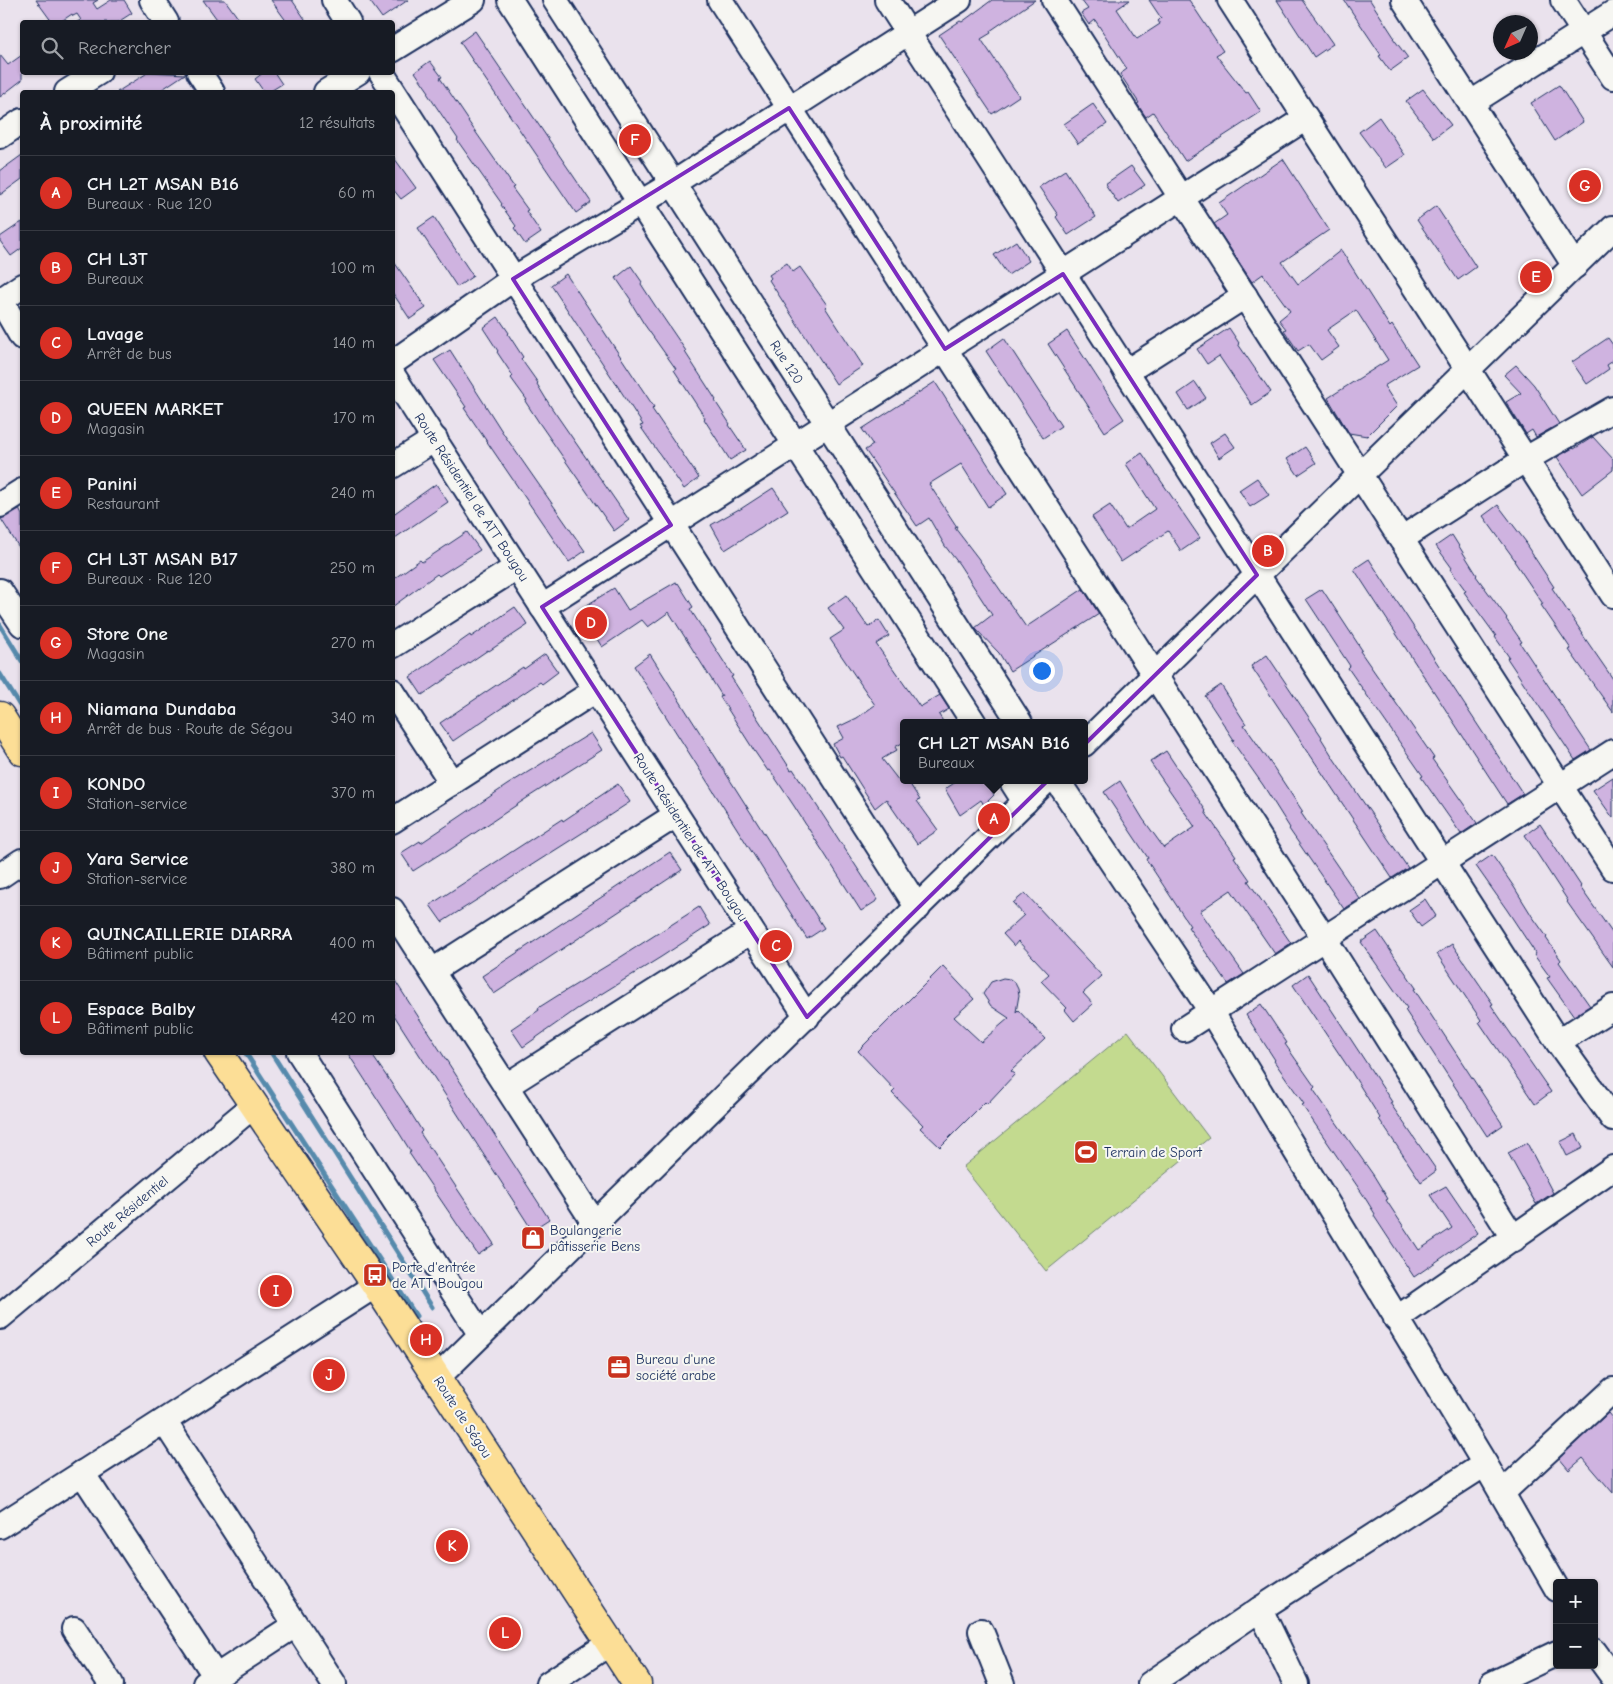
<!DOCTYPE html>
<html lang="fr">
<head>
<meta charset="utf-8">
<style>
  body { margin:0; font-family:"Comic Neue",sans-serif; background:#20242c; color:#f1f3f6 }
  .controls { position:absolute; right:15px; bottom:15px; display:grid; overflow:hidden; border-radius:5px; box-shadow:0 1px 4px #0004 }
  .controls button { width:45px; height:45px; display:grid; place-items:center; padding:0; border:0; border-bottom:1px solid #363941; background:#171b24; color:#f1f3f6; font:25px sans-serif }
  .compass { position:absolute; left:1493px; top:15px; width:45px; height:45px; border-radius:50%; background:#171b24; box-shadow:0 1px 4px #0004; rotate:225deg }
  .you { position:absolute; left:1041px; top:670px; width:18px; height:18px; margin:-12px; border:4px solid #fff; border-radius:50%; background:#1a73e8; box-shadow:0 0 0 8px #1a73e833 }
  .badge { display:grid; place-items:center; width:32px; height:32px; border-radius:50%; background:#d93025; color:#fff; font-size:16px; font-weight:700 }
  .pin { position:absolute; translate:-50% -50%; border:2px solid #fff; box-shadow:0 1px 5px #0006 }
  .popup { position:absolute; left:900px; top:719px; width:188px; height:65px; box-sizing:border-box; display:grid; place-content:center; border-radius:5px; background:#171b24; filter:drop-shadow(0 1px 4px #0005); font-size:16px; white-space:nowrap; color:#9ea1a6 }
  .popup b { font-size:19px; color:#f1f3f6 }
  .popup::after { content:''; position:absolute; left:50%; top:100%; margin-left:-10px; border:10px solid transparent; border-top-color:#171b24 }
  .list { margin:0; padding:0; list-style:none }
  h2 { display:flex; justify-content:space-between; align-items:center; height:65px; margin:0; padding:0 20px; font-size:21px }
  h2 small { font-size:16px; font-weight:400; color:#9ea1a6 }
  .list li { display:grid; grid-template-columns:32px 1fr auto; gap:15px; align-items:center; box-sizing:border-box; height:75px; padding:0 20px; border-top:1px solid #363941 }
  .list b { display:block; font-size:19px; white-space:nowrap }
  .list p { margin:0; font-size:16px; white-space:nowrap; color:#9ea1a6 }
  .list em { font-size:16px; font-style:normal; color:#9ea1a6 }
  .icon { flex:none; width:28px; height:28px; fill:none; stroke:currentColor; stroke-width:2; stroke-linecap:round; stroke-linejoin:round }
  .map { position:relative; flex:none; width:1613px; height:1684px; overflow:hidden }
  .search { position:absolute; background:#171b24; box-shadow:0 1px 4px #0004; left:20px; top:20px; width:375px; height:55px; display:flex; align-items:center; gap:12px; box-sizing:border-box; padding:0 18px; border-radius:5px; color:#9ea1a6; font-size:19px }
  .panel { position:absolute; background:#171b24; box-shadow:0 1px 4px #0004; left:20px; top:90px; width:375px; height:965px; border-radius:5px }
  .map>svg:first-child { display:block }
</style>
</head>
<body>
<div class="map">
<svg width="1613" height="1684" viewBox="0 0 1613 1684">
  <rect width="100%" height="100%" fill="#eae2ed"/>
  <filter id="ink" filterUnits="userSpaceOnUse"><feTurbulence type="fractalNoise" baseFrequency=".02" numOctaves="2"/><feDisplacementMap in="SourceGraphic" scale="10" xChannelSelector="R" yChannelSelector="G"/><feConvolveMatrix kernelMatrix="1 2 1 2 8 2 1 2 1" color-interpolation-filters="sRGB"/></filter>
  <g filter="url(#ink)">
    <polygon fill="#c3da8f" stroke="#6f8476" points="1128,1031 1209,1138 1046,1271 963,1167"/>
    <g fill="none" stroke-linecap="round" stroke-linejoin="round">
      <g stroke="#578aac" stroke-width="5">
        <polyline points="0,625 22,661"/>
        <polyline points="0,674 22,709"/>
        <polyline points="245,1052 416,1316"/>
        <polyline points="271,1052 432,1307"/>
      </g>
    </g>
    <g fill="#cfb3e0" stroke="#1b2f5e">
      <polygon points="36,0 98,0 93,3 97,9 111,0 124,0 132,13 118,22 77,22 81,20 77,14 73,16 72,14 60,22 52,22"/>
      <polygon points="203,0 225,0 241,22 219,22"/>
      <polygon points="271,0 292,0 307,22 287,22"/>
      <polygon points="369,0 408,0 382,18"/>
      <polygon points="992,0 1035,0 990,31 991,33 981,39 1019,96 992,114 939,35 960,21 962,22"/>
      <polygon points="1081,0 1130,0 1117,9 1137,39 1160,24 1158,21 1161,18 1149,0 1189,0 1223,51 1216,55 1246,93 1248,92 1261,112 1185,161 1153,112 1146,117 1137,104 1139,103 1120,74 1127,69 1095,20 1089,25 1081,13 1088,9"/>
      <polygon points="1277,0 1302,0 1333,44 1314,57"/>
      <polygon points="1344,0 1370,0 1394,37 1393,38 1408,58 1390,71 1379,56 1381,55"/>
      <polygon points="475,31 591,202 576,213 460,42"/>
      <polygon points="0,55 8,65 22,55 22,80 0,97"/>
      <polygon points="430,61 442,77 440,78 469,121 468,121 514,187 512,188 528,210 526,211 541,233 525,244 514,228 516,226 501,205 502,204 457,140 458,139 427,93 429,92 415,72"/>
      <polygon points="149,72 185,74 158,92 117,92"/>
      <polygon points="264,72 274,72 282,84 269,92 264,92 255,79"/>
      <polygon points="1559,85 1583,122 1555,141 1531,103"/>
      <polygon points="1423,89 1451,125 1434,138 1406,101"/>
      <polygon points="1093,104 1107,124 1078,144 1064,124"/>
      <polygon points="1379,117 1405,155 1386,168 1359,132"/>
      <polygon points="22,155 22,179 0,195 0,171"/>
      <polygon points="392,155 416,188 401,199 392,188"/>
      <polygon points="1283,159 1329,230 1282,262 1298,284 1341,250 1390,327 1392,325 1418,365 1384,386 1397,406 1367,436 1349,433 1328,398 1388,360 1356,310 1327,330 1339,347 1321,360 1309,344 1298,351 1284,330 1286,329 1279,320 1290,311 1263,274 1252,282 1214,224 1227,215 1219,203"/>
      <polygon points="1131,166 1145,185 1118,203 1105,184"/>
      <polygon points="1065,170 1096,217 1068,235 1056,217 1058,215 1039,187"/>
      <polygon points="1436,206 1476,267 1458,280 1417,220"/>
      <polygon points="434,217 473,276 457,287 418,228"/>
      <polygon points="22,222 22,248 11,256 0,241 0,237"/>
      <polygon points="1016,241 1029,261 1008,275 994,255"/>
      <polygon points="392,259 426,308 410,319 392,292"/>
      <polygon points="787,263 793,272 800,267 827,305 825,307 863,366 836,384 769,280 771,278 769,275"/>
      <polygon points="631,266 642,282 641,284 656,307 686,351 685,352 716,400 715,401 730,424 729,425 746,450 730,460 704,419 705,418 674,370 676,369 644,324 630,301 631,300 616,278"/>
      <polygon points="566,274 638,383 654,407 652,409 699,478 684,489 640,426 643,425 628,402 551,285"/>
      <polygon points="498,317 509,333 508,334 523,357 521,359 538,383 537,384 551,407 629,520 614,531 540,424 525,401 527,400 511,378 513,376 497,352 498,351 483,328"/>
      <polygon points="1229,328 1239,343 1238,344 1271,392 1252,405 1219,356 1207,364 1197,349"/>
      <polygon points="1067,331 1124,419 1105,432 1048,344"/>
      <polygon points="1004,338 1061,426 1043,438 986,351"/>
      <polygon points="1608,338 1613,345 1613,361 1607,365 1609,369 1587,384 1572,362"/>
      <polygon points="450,350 505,436 585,551 569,562 464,408 466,407 434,360"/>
      <polygon points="1516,365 1534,385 1559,424 1536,437 1532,430 1526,434 1506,402 1521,393 1504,375"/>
      <polygon points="935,382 1007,494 988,507 961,464 929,484 957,527 955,528 978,558 1026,627 1083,589 1099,614 1010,671 999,653 975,628 992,615 959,564 945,546 929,518 917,526 865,450 873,445 862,429"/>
      <polygon points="1195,382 1206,398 1188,410 1178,394"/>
      <polygon points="1225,433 1235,447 1219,458 1210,443"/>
      <polygon points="1593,437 1613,459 1613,470 1582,494 1557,457 1573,448 1574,449"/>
      <polygon points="1305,447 1316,463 1298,475 1287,459"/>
      <polygon points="1142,453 1200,538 1181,551 1168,531 1121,562 1092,517 1110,505 1126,529 1155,509 1126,464"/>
      <polygon points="1257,478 1269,495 1250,507 1239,490"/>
      <polygon points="436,484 448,502 392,540 392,515"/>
      <polygon points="773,488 788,510 725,550 711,525 739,509 739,510"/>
      <polygon points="1498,505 1526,542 1525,543 1554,587 1552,588 1583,634 1582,634 1613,679 1613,712 1569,650 1571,649 1541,605 1543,604 1514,561 1515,560 1483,516"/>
      <polygon points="19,509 22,515 22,552 1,519"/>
      <polygon points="467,532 480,550 439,576 437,574 392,607 392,580 420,560 422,562"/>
      <polygon points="1452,535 1477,575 1476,576 1507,618 1506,619 1522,642 1520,643 1591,750 1575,760 1507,658 1509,657 1495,637 1496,636 1464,592 1466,591 1450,569 1452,568 1436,546"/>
      <polygon points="1369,559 1523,794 1507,804 1354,569"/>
      <polygon points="676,582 677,584 678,583 693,607 690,609 733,676 731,677 791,770 793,769 878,900 861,911 794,806 770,770 768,771 755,752 720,697 722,696 669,612 648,627 642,620 602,647 579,610 614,588 628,610"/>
      <polygon points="1322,589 1362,650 1360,651 1434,758 1432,759 1477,823 1461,834 1421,777 1423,776 1348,668 1350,666 1306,599"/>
      <polygon points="846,595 868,627 879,620 889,636 876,644 920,707 940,695 949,709 939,715 944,723 904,723 904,742 895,747 897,750 882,759 902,785 908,781 920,800 917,801 938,830 917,844 886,799 875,808 842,756 840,757 833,744 844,738 838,727 857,718 875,705 830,639 844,630 828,608"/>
      <polygon points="515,607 528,625 489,651 488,650 422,695 410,677 470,635 471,637"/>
      <polygon points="545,654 558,672 542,684 540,682 453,741 440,723 523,667 524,669"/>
      <polygon points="650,654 824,928 807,939 634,666"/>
      <polygon points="1267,655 1322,737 1321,738 1334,759 1408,868 1392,878 1251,666"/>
      <polygon points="1221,685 1246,724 1244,725 1274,768 1303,812 1301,813 1360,899 1344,909 1289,829 1290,828 1263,785 1232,741 1234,740 1205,696"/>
      <polygon points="591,733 602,750 527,798 445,853 443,852 413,871 401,853 420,841 421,843 507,785"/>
      <polygon points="1166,751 1206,811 1205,812 1236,856 1234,857 1250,880 1248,881 1291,943 1275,954 1231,890 1200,911 1244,974 1228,984 1188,927 1190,926 1146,859 1148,858 1104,792 1120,781 1143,819 1164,848 1195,827 1150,762"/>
      <polygon points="1613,777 1613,818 1593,790"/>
      <polygon points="959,780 985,780 994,795 984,805 981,800 960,815 945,789"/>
      <polygon points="618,784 630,802 601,821 442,922 430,905 562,819 563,821"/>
      <polygon points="1540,824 1581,886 1580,887 1613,934 1613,967 1567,902 1568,901 1525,835"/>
      <polygon points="670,852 682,870 494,994 482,976"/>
      <polygon points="1492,855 1514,887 1532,916 1547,937 1546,938 1561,960 1559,962 1590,1006 1574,1016 1547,978 1550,977 1534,955 1536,954 1507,910 1476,866"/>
      <polygon points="1025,893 1102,976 1083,993 1093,1004 1074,1021 1065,1010 1067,1008 1041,981 1049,974 1018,941 1014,946 1003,934 1024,915 1013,903"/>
      <polygon points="1425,899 1436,916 1421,927 1409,910"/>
      <polygon points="699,907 710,925 661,957 577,1009 523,1047 511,1029 539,1010 538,1008 557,996 613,962"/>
      <polygon points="1377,931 1416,988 1414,989 1503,1125 1487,1136 1405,1010 1407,1008 1361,942"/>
      <polygon points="1452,944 1493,1004 1491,1005 1551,1092 1535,1104 1479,1022 1481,1020 1437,954"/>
      <polygon points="943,966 974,999 954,1017 981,1042 1009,1018 991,1006 983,994 991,982 1003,978 1010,979 1015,983 1018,989 1019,995 1016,1012 1018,1010 1045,1039 1011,1071 1015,1074 987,1104 985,1102 940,1147 920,1128 923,1125 892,1093 895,1090 858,1051"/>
      <polygon points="1308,974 1392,1102 1390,1103 1435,1168 1436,1171 1421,1182 1379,1119 1380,1118 1352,1073 1293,985"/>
      <polygon points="392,976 549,1219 532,1230 392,1012"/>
      <polygon points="1261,1004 1287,1043 1285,1044 1315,1087 1313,1089 1374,1176 1388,1199 1386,1200 1419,1250 1452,1228 1430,1195 1446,1186 1478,1233 1414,1277 1374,1216 1375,1214 1362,1193 1302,1105 1304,1104 1274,1061 1275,1060 1246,1015"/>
      <polygon points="347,1052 370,1052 404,1102 422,1131 420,1133 494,1244 478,1255 409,1153 411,1152 393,1123"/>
      <polygon points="1576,1134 1583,1148 1567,1156 1560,1142"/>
      <polygon points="1527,1143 1553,1193 1536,1204 1508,1153"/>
      <polygon points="1608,1413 1613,1419 1613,1493 1583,1458 1569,1470 1559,1458"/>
    </g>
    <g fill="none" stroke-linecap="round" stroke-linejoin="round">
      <defs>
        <g id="minor">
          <polyline points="152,0 166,22"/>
          <polyline points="334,0 348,22"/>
          <polyline points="510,0 974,723"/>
          <polyline points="555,0 1020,723"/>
          <polyline points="720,0 1324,938 1514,1239"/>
          <polyline points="887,0 1558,1042 1613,1119"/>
          <polyline points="1054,0 1613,868"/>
          <polyline points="1230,0 1613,595"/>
          <polyline points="1404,0 1575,266"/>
          <polyline points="1563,0 1613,77"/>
          <polyline points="392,50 473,0"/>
          <polyline points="199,72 212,92"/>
          <polyline points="381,72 918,908"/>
          <polyline points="67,92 99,72"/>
          <polyline points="326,92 358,72"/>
          <polyline points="1471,103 1613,13"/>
          <polyline points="0,136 22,121"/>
          <polyline points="0,299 22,337"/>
          <polyline points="0,301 22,286"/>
          <polyline points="392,363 513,279 672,184 959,0"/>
          <polyline points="1126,372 1245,296"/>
          <polyline points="392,374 807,1017"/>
          <polyline points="392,466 435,439"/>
          <polyline points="0,505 22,491"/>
          <polyline points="1401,539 1526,459 1613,409"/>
          <polyline points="0,591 22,624"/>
          <polyline points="542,607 1306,118"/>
          <polyline points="392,646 517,567"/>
          <polyline points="392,691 452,783"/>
          <polyline points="1084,744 1613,228"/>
          <polyline points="1011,780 1025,802"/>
          <polyline points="1057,780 1211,1011 1485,1464 1557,1589"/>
          <polyline points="392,821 596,690"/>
          <polyline points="0,876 22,861"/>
          <polyline points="392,910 595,1224"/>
          <polyline points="432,971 676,815"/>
          <polyline points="1184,1029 1613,752"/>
          <polyline points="1558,1042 1613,1007"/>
          <polyline points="299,1052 481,1335"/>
          <polyline points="506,1086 751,931"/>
          <polyline points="0,1317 253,1106"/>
          <polyline points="1396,1319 1613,1168"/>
          <polyline points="437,1378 1047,780"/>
          <polyline points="164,1421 334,1684"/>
          <polyline points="82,1473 216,1677"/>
          <polyline points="1502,1493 1613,1390"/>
          <polyline points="0,1526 376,1285"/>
          <polyline points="1260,1609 1296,1684"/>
          <polyline points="74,1629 111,1684"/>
          <polyline points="981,1631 1002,1684"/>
          <polyline points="1594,1651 1613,1677"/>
          <polyline points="205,1684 295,1625"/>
          <polyline points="548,1684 610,1643"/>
          <polyline points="1150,1684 1260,1609 1485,1464"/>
          <polyline points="1492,1684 1557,1653"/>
        </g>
        <g id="highway">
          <polyline points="0,716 22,751"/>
          <polyline points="218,1052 376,1285 637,1684"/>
        </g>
      </defs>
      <use href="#minor" stroke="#1b2f5e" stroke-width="28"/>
      <use href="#highway" stroke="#1b2f5e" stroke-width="31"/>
      <use href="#minor" stroke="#f6f6f2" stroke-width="24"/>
      <use href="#highway" stroke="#fcde96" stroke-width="28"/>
    </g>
  </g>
  <path fill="none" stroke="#7b2cbf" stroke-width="4" stroke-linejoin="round" d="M789 108 945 349 1063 274 1257 575 807 1017 542 607 671 525 513 279Z"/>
  <defs>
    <symbol id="stadium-square" viewBox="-11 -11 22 22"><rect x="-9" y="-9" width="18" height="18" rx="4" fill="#c8321e" stroke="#f6f6f2"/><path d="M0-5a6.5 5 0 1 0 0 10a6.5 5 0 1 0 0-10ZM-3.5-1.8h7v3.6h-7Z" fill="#fff"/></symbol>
    <symbol id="shop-square" viewBox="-11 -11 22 22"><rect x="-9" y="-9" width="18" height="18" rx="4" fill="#c8321e" stroke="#f6f6f2"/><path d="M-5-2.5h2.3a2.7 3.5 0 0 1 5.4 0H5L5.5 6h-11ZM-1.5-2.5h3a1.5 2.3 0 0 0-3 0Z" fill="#fff"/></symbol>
    <symbol id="bus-square" viewBox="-11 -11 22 22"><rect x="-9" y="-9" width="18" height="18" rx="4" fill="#c8321e" stroke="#f6f6f2"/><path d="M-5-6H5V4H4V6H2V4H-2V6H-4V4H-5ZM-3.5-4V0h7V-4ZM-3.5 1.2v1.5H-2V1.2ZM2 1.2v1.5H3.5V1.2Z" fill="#fff"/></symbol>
    <symbol id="office-square" viewBox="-11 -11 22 22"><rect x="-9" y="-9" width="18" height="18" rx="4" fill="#c8321e" stroke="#f6f6f2"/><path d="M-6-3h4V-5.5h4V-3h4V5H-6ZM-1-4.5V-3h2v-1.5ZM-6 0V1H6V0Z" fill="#fff"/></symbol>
  </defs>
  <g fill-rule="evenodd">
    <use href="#stadium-square" x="1072" y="1138" width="28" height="28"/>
    <use href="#shop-square" x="519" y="1224" width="28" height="28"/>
    <use href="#bus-square" x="361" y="1261" width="28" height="28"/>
    <use href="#office-square" x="605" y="1353" width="28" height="28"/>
  </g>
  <g text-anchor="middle" stroke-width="4" stroke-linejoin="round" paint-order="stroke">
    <g font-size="14" fill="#1b2f5e" stroke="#f6f6f2">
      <text transform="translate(787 362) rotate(57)" y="5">Rue 120</text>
      <text transform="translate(472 497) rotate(57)" y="5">Route Résidentiel de ATT Bougou</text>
      <text transform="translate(691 837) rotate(57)" y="5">Route Résidentiel de ATT Bougou</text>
      <text transform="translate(127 1211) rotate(-40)" y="5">Route Résidentiel</text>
      <text transform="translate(463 1417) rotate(57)" y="5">Route de Ségou</text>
    </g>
    <g font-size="14" fill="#1b2f5e" stroke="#f6f6f2" text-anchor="start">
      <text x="1104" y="1157">Terrain de Sport</text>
      <text x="550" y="1235">Boulangerie<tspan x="550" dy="16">pâtisserie Bens</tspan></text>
      <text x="392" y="1272">Porte d'entrée<tspan x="392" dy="16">de ATT Bougou</tspan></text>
      <text x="636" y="1364">Bureau d'une<tspan x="636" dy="16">société arabe</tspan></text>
    </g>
  </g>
</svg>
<div class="controls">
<button>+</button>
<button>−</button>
</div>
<svg class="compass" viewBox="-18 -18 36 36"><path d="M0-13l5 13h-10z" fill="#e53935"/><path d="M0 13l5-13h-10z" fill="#9ea1a6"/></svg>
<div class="you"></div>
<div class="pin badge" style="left:994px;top:819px">A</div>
<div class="popup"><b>CH L2T MSAN B16</b>Bureaux</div>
<div class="pin badge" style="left:1268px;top:551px">B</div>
<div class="pin badge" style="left:776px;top:946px">C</div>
<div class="pin badge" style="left:591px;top:623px">D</div>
<div class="pin badge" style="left:1536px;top:277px">E</div>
<div class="pin badge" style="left:635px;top:140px">F</div>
<div class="pin badge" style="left:1585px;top:186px">G</div>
<div class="pin badge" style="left:426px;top:1340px">H</div>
<div class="pin badge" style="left:276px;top:1291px">I</div>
<div class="pin badge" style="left:329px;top:1375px">J</div>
<div class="pin badge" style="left:452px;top:1546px">K</div>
<div class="pin badge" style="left:505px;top:1633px">L</div>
<div class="search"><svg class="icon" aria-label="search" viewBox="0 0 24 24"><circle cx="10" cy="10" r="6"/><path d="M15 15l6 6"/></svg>Rechercher</div>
<section class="panel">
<h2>À proximité<small>12 résultats</small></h2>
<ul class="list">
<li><span class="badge">A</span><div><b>CH L2T MSAN B16</b><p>Bureaux · Rue 120</p></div><em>60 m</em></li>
<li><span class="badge">B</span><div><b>CH L3T</b><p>Bureaux</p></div><em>100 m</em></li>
<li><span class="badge">C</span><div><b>Lavage</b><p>Arrêt de bus</p></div><em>140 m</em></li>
<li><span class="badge">D</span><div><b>QUEEN MARKET</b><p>Magasin</p></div><em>170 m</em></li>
<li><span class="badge">E</span><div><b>Panini</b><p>Restaurant</p></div><em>240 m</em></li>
<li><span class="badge">F</span><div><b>CH L3T MSAN B17</b><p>Bureaux · Rue 120</p></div><em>250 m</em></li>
<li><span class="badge">G</span><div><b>Store One</b><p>Magasin</p></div><em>270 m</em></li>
<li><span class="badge">H</span><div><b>Niamana Dundaba</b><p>Arrêt de bus · Route de Ségou</p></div><em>340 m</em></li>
<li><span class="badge">I</span><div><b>KONDO</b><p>Station-service</p></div><em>370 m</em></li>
<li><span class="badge">J</span><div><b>Yara Service</b><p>Station-service</p></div><em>380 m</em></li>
<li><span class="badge">K</span><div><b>QUINCAILLERIE DIARRA</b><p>Bâtiment public</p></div><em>400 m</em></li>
<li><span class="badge">L</span><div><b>Espace Balby</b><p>Bâtiment public</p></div><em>420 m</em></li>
</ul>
</section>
</div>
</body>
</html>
